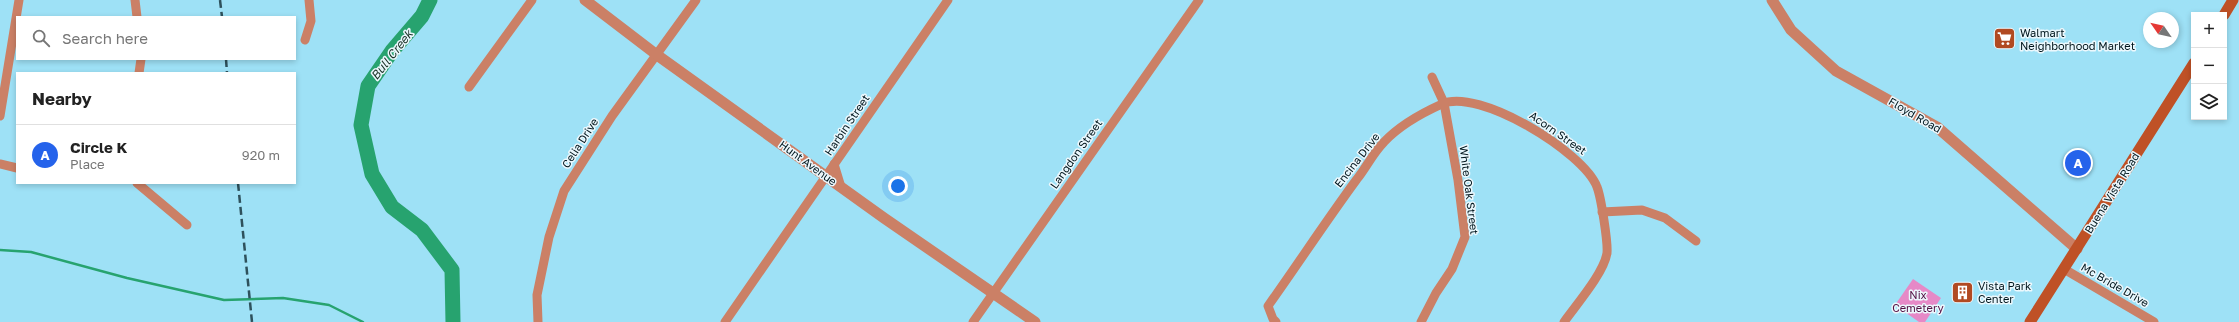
<!DOCTYPE html>
<html lang="en">
<head>
<meta charset="utf-8">
<style>
  body { margin:0; font-family:"Golos Text",sans-serif; background:#f6f6f6; color:#222 }
  .controls { position:absolute; right:12px; top:12px; display:grid; overflow:hidden; border-radius:0px; box-shadow:0 2px 6px #0003 }
  .controls button { width:36px; height:36px; display:grid; place-items:center; padding:0; border:0; border-bottom:1px solid #e0e0e0; background:#fff; color:#222; font:20px sans-serif }
  .compass { position:absolute; left:2143px; top:12px; width:36px; height:36px; border-radius:50%; background:#fff; box-shadow:0 2px 6px #0003; rotate:304deg }
  .you { position:absolute; left:898px; top:186px; width:14px; height:14px; margin:-10px; border:3px solid #fff; border-radius:50%; background:#1a73e8; box-shadow:0 0 0 6px #1a73e833 }
  .badge { display:grid; place-items:center; width:26px; height:26px; border-radius:50%; background:#2563eb; color:#fff; font-size:13px; font-weight:700 }
  .pin { position:absolute; translate:-50% -50%; border:2px solid #fff; box-shadow:0 1px 4px #0006 }
  .list { margin:0; padding:0; list-style:none }
  h2 { display:flex; justify-content:space-between; align-items:center; height:52px; margin:0; padding:0 16px; font-size:17px }
  h2 small { font-size:13px; font-weight:400; color:#767676 }
  .list li { display:grid; grid-template-columns:26px 1fr auto; gap:12px; align-items:center; box-sizing:border-box; height:60px; padding:0 16px; border-top:1px solid #e0e0e0 }
  .list b { display:block; font-size:15px; white-space:nowrap }
  .list p { margin:0; font-size:13px; white-space:nowrap; color:#767676 }
  .list em { font-size:13px; font-style:normal; color:#767676 }
  .icon { flex:none; width:22px; height:22px; fill:none; stroke:currentColor; stroke-width:2; stroke-linecap:round; stroke-linejoin:round }
  .map { position:relative; flex:none; width:2239px; height:322px; overflow:hidden }
  .search { position:absolute; background:#fff; box-shadow:0 2px 6px #0003; left:16px; top:16px; width:280px; height:44px; display:flex; align-items:center; gap:10px; box-sizing:border-box; padding:0 14px; border-radius:0px; color:#767676; font-size:15px }
  .panel { position:absolute; background:#fff; box-shadow:0 2px 6px #0003; left:16px; top:72px; width:280px; height:112px; border-radius:0px }
  .map>svg:first-child { display:block }
</style>
</head>
<body>
<div class="map">
<svg width="2239" height="322" viewBox="0 0 2239 322">
  <rect width="100%" height="100%" fill="#9ee1f6"/>
  <polygon fill="#e689c7" points="1913,279 1941,298 1925,322 1919,322 1895,305"/>
  <g fill="none" stroke-linecap="round" stroke-linejoin="round">
    <polyline stroke="#27a36f" stroke-width="2.5" points="0,250 31,252 127,278 224,300 283,298 329,305 363,322"/>
    <polyline stroke="#27a36f" stroke-width="15" points="430,0 422,16 392,51 368,86 361,125 372,174 392,207 422,230 452,270 453,322"/>
    <g stroke="#cb8066" stroke-width="9">
      <polyline points="135,0 137,17"/>
      <polyline points="305,40 311,21 309,0"/>
      <polyline points="139,73 141,59"/>
      <polyline points="469,87 532,0"/>
      <polyline points="0,116 19,0"/>
      <polyline points="0,164 17,168"/>
      <polyline points="834,164 841,187"/>
      <polyline points="137,183 187,225"/>
      <polyline points="1602,212 1642,210 1665,218 1696,241"/>
      <polyline points="2064,269 2154,322"/>
      <polyline points="538,322 537,295 549,237 564,191 612,116 696,0"/>
      <polyline points="725,322 948,0"/>
      <polyline points="973,322 1199,0"/>
      <path d="M1276 322 1273 319 1268 306C1298 264 1326 221 1357 179 1366 168 1373 153 1384 142 1399 126 1422 113 1442 104 1478 87 1584 152 1597 187 1601 197 1608 242 1607 253 1604 273 1576 305 1564 322"/>
      <polyline points="1421,322 1436,293 1452,269 1465,237 1458,180 1444,103 1432,77"/>
    </g>
    <g stroke="#cb8066" stroke-width="11">
      <polyline points="585,0 657,55 884,218 1035,322"/>
      <polyline points="1772,0 1791,30 1836,71 1937,127 2077,249"/>
    </g>
    <g stroke="#bf5126" stroke-width="11">
      <polyline points="2224,15 2233,0"/>
      <polyline points="2030,322 2194,63"/>
    </g>
    <g stroke="#2e515c" stroke-width="2.5" stroke-dasharray="8 4" stroke-linecap="butt">
      <polyline points="220,0 222,17"/>
      <polyline points="226,59 227,73"/>
      <polyline points="238,183 252,322"/>
    </g>
  </g>
  <defs>
    <symbol id="supermarket-square" viewBox="-11 -11 22 22"><rect x="-9" y="-9" width="18" height="18" rx="4" fill="#b14a22" stroke="#ecf8fd"/><path d="M-6-5.5h2.5l.6 2H6L4.5 2H-2.5L-4.4-4H-6ZM-1.5 3.2a1.3 1.3 0 1 0 .1 0ZM3 3.2a1.3 1.3 0 1 0 .1 0Z" fill="#fff"/></symbol>
    <symbol id="building-square" viewBox="-11 -11 22 22"><rect x="-9" y="-9" width="18" height="18" rx="4" fill="#b14a22" stroke="#ecf8fd"/><path d="M-4-6H4V6H1V3H-1V6H-4ZM-2.5-4.3h1.7v1.8h-1.7ZM.8-4.3h1.7v1.8H.8ZM-2.5-1h1.7V.8h-1.7ZM.8-1h1.7V.8H.8Z" fill="#fff"/></symbol>
  </defs>
  <g fill-rule="evenodd">
    <use href="#supermarket-square" x="1992" y="26" width="25" height="25"/>
    <use href="#building-square" x="1950" y="280" width="25" height="25"/>
  </g>
  <g text-anchor="middle" stroke-width="3" stroke-linejoin="round" paint-order="stroke">
    <g font-size="11" fill="#00161d" stroke="#ecf8fd" text-anchor="start">
      <text x="2020" y="37">Walmart<tspan x="2020" dy="13">Neighborhood Market</tspan></text>
      <text x="1978" y="290">Vista Park<tspan x="1978" dy="13">Center</tspan></text>
    </g>
    <g font-size="11" fill="#00161d" stroke="#ecf8fd">
      <text transform="translate(1915 115) rotate(30)" y="4">Floyd Road</text>
      <text transform="translate(847 125) rotate(-56)" y="4">Harbin Street</text>
      <text transform="translate(1558 133) rotate(35)" y="4">Acorn Street</text>
      <text transform="translate(580 143) rotate(-57)" y="4">Celia Drive</text>
      <text transform="translate(1076 154) rotate(-55)" y="4">Langdon Street</text>
      <text transform="translate(1357 160) rotate(-52)" y="4">Encina Drive</text>
      <text transform="translate(808 163) rotate(36)" y="4">Hunt Avenue</text>
      <text transform="translate(1469 190) rotate(83)" y="4">White Oak Street</text>
      <text transform="translate(2112 193) rotate(-58)" y="4">Buena Vista Road</text>
      <text transform="translate(2115 285) rotate(30)" y="4">Mc Bride Drive</text>
    </g>
    <g font-size="11" fill="#540f43" stroke="#ecf8fd">
      <text x="1918" y="299">Nix<tspan x="1918" dy="13">Cemetery</tspan></text>
    </g>
    <g font-size="12" font-style="italic" fill="#1a3226" stroke="#ecf8fd">
      <text transform="translate(392 55) rotate(-52)" y="4">Bull Creek</text>
    </g>
  </g>
</svg>
<div class="controls">
<button>+</button>
<button>−</button>
<button><svg class="icon" aria-label="layers" viewBox="0 0 24 24"><path d="M12 4l9 5-9 5-9-5zM3 14l9 5 9-5"/></svg></button>
</div>
<svg class="compass" viewBox="-18 -18 36 36"><path d="M0-13l5 13h-10z" fill="#e53935"/><path d="M0 13l5-13h-10z" fill="#767676"/></svg>
<div class="you"></div>
<div class="pin badge" style="left:2078px;top:163px">A</div>
<div class="search"><svg class="icon" aria-label="search" viewBox="0 0 24 24"><circle cx="10" cy="10" r="6"/><path d="M15 15l6 6"/></svg>Search here</div>
<section class="panel">
<h2>Nearby<small></small></h2>
<ul class="list">
<li><span class="badge">A</span><div><b>Circle K</b><p>Place</p></div><em>920 m</em></li>
</ul>
</section>
</div>
</body>
</html>
